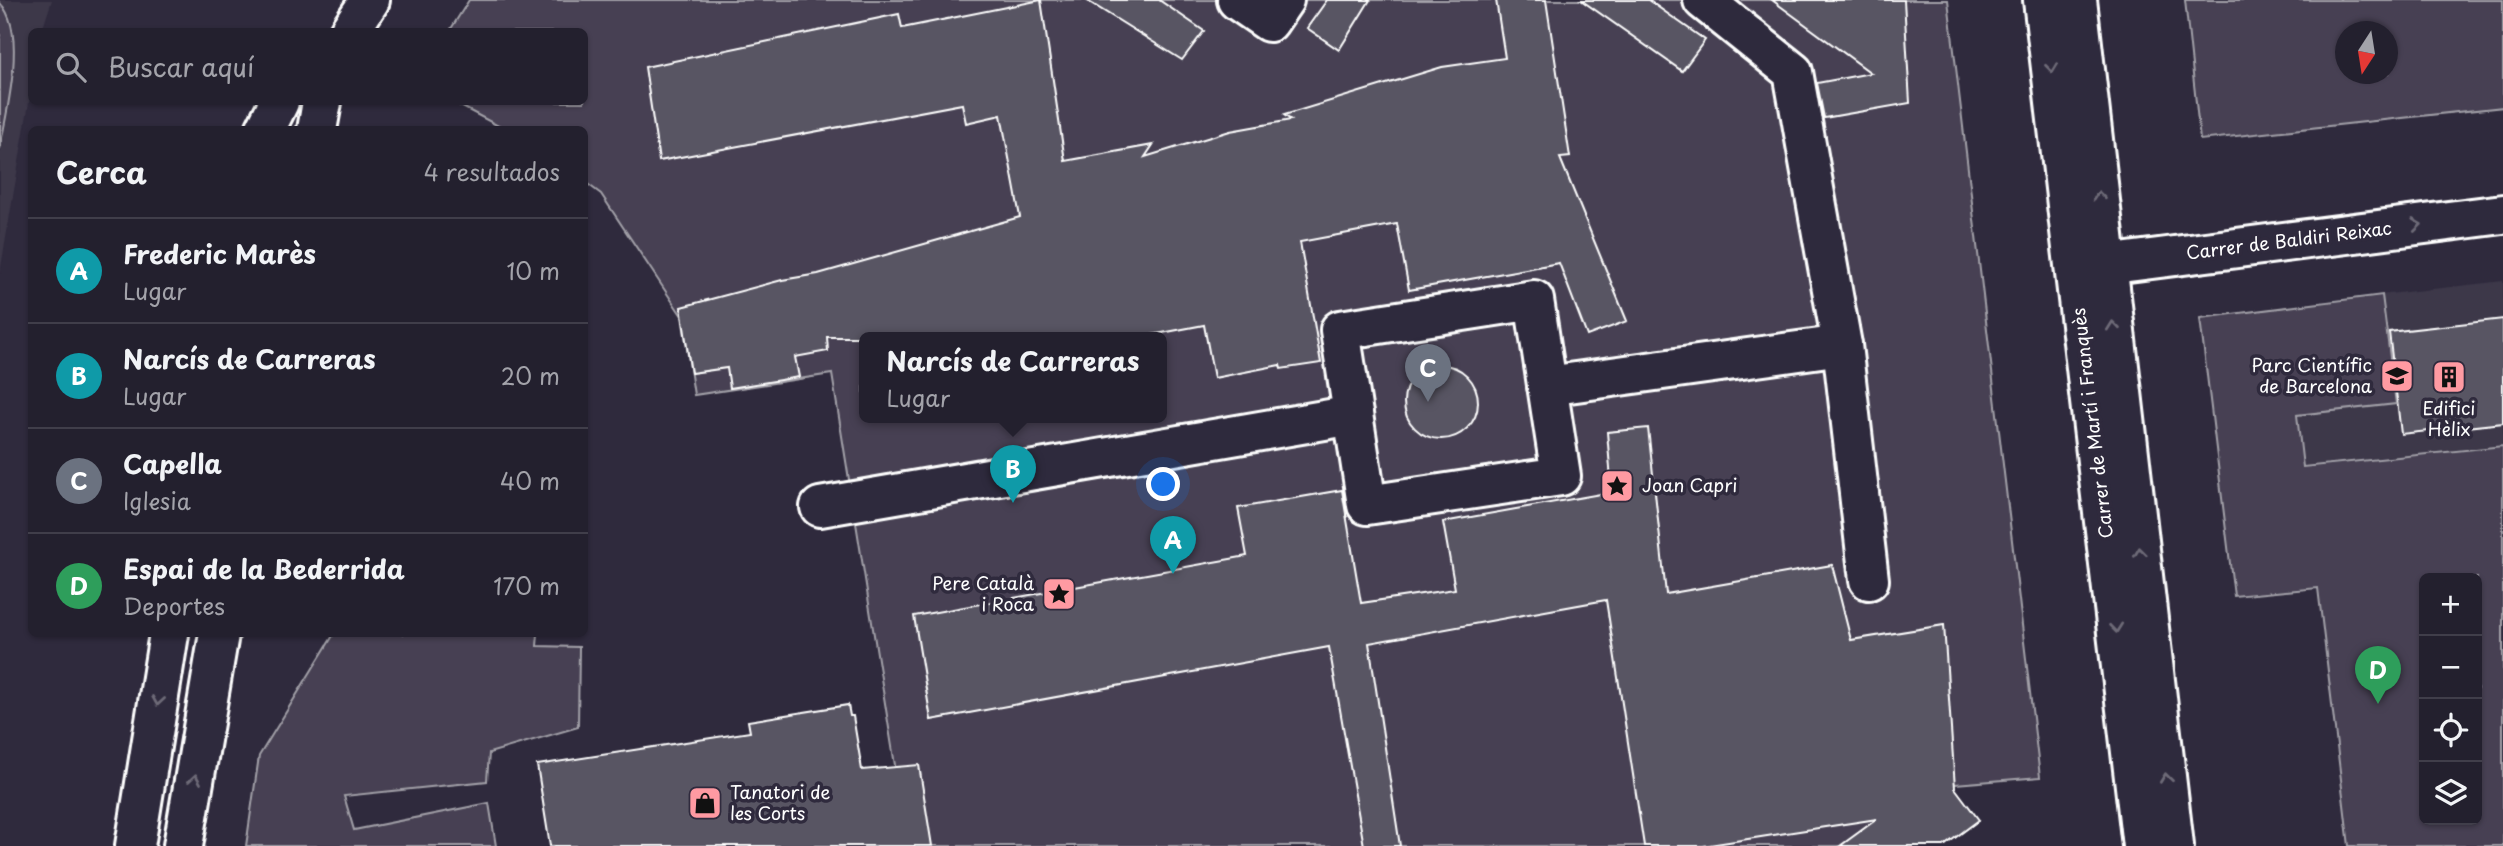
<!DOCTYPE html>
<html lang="es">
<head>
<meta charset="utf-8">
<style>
  body { margin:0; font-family:"Playpen Sans",sans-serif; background:#2b2836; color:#f1f3f6 }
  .controls { position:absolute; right:21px; bottom:21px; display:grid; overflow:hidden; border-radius:10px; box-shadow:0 2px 5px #0004 }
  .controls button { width:63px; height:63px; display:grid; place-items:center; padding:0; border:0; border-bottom:2px solid #403e4a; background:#23202e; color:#f1f3f6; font:35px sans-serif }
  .compass { position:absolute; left:2335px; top:21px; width:63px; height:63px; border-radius:50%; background:#23202e; box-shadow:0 2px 5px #0004; rotate:192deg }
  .you { position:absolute; left:1164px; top:485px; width:24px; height:24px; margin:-18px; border:5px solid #fff; border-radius:50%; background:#1a73e8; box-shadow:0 0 0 10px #1a73e833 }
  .badge { display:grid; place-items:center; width:46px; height:46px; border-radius:50%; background:#b45309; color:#fff; font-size:23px; font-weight:700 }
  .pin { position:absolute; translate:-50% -58px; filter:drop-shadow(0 2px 4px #0008) }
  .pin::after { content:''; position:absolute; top:37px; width:24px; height:21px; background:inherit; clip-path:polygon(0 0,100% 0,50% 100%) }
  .popup { position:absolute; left:859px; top:332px; width:308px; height:91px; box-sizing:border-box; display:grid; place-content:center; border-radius:10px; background:#23202e; filter:drop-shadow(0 2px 5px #0005); font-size:23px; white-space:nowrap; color:#a3a3aa }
  .popup b { font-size:26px; color:#f1f3f6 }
  .popup::after { content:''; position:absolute; left:50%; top:100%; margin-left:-14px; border:14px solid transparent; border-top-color:#23202e }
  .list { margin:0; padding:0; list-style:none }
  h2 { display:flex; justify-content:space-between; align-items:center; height:91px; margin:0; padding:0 28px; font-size:30px }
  h2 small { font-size:23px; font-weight:400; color:#a3a3aa }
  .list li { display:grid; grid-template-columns:46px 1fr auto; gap:21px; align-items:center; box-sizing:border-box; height:105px; padding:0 28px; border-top:2px solid #403e4a }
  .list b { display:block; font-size:26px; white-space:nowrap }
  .list p { margin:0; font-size:23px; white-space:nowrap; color:#a3a3aa }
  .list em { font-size:23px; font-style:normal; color:#a3a3aa }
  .icon { flex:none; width:38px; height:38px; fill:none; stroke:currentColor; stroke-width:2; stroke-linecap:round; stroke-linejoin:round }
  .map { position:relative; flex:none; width:2503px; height:846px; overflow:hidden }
  .search { position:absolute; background:#23202e; box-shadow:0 2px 5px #0004; left:28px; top:28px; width:560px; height:77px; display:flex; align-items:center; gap:18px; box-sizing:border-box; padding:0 24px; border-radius:10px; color:#a3a3aa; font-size:26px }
  .panel { position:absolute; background:#23202e; box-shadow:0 2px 5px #0004; left:28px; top:126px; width:560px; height:511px; border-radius:10px }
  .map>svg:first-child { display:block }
</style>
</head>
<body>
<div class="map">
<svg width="2503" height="846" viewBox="0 0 2503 846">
  <rect width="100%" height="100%" fill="#2f2a3d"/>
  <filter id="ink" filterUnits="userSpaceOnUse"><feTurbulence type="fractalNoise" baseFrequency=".0143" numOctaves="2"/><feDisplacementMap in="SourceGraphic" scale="14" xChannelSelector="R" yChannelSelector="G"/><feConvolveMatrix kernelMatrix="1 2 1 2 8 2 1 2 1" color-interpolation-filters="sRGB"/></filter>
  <g filter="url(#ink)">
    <g fill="#3c3749">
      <polygon points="0,0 52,0 42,31 32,32 31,91 0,273"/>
      <polygon points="2503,281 2503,446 2304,468 2283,306"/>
    </g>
    <g fill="#464152" stroke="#a2a0a8" stroke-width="2" fill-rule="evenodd">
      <path d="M469 0H1948L2040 777 1955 784 1872 846H908L832 374 694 395 682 316 601 194 585 182 584 130 504 129 453 102H584V32H449ZM864 337H1162V417H864Z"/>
      <path d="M2185 0H2503V107L2200 140ZM2346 32H2388V74H2346Z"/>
      <path d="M0 3C28 32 6 112 0 149Z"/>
      <path d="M2382 295 2396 404 2297 415 2303 467 2503 446V846H2349L2318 588 2234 596 2200 318ZM2424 578H2477V820H2424Z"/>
      <polygon points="334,634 538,634 537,646 579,647 578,727 489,753 487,781 344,796 354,830 489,803 496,846 246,846 259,756"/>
    </g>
    <g fill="#595564" stroke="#fff" stroke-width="2">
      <polygon points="1041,0 1065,161 1153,145 1145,157 1230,131 1291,120 1284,115 1442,67 1505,58 1496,0 1546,0 1570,157 1560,158 1627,321 1587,336 1559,263 1409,290 1397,224 1300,242 1321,363 1281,369 1280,365 1214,378 1204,325 1141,337 827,337 828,351 795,357 799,377 730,388 727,368 691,373 681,307 782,280 818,274 1020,217 1001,115 966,123 962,104 659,161 645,67 899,14 902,28"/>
      <polygon points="1086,0 1159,0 1204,31 1182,60"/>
      <polygon points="1327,0 1370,0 1339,50 1307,28"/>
      <polygon points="1581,0 1648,0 1705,40 1682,71"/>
      <polygon points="1772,0 1904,0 1910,103 1824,118 1817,83 1871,73"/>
      <polygon points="2503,319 2503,423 2401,434 2389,332"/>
      <circle cx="1441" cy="402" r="37"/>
      <polygon points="1648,428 1666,594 1832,565 1851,640 1944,625 1955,788 1979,820 1944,846 1840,846 1877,819 1703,846 1644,846 1606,600 1369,643 1400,846 1364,846 1329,647 931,720 914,616 1247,556 1238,508 1342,490 1361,603 1455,589 1443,522 1612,492 1607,432"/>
      <polygon points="848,705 850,716 853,716 862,770 919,765 932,846 550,846 537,765 750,732 748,721"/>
    </g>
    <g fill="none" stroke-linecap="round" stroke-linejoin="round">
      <defs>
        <g id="minor">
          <polyline points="1237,0 1269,22 1284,0"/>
          <polyline points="1703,0 1793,72 1842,345 1869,580"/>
          <polyline points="2043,0 2142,846"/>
          <polyline points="2077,0 2174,846"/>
          <polyline points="349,32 370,0"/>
          <polyline points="265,130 279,102"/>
          <polyline points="317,130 322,102"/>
          <polyline points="2081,268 2503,214"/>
          <polygon points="1534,300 1561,476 1367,505 1340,330"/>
          <polyline points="1547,386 1842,345"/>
          <polyline points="820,507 1353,415"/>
          <polyline points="135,846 169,634"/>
          <polyline points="183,846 219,634"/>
        </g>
      </defs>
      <use href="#minor" stroke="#fff" stroke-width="44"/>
      <use href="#minor" stroke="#2f2a3d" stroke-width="38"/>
    </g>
    <defs><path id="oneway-chevron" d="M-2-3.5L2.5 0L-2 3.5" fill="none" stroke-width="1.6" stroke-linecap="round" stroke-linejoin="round" transform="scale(1.75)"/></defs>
    <g stroke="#6d6a77">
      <use href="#oneway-chevron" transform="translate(2052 68) rotate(83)"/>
      <use href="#oneway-chevron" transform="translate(2099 196) rotate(-96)"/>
      <use href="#oneway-chevron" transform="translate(2417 225) rotate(-7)"/>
      <use href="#oneway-chevron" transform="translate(2113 326) rotate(-96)"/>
      <use href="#oneway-chevron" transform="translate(2140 552) rotate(-97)"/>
      <use href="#oneway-chevron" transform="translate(2116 628) rotate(84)"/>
      <use href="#oneway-chevron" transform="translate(158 701) rotate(99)"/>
      <use href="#oneway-chevron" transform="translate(2166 778) rotate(-97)"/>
      <use href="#oneway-chevron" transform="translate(195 779) rotate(-81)"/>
    </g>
  </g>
  <defs>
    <symbol id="university-square" viewBox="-11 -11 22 22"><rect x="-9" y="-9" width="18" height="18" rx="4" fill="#ff9aa2" stroke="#2f2a3d"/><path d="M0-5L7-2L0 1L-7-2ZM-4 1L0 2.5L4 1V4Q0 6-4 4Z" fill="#111"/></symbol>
    <symbol id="building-square" viewBox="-11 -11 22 22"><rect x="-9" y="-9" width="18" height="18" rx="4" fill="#ff9aa2" stroke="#2f2a3d"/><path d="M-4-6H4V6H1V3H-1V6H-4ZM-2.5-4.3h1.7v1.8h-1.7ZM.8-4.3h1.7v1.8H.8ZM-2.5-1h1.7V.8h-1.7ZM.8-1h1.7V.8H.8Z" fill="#111"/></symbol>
    <symbol id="sight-square" viewBox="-11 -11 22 22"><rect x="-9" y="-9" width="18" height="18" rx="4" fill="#ff9aa2" stroke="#2f2a3d"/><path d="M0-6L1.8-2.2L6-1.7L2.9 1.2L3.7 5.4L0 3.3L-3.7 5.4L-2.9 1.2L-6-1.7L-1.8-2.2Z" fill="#111"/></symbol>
    <symbol id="shop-square" viewBox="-11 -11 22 22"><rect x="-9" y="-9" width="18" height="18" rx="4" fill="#ff9aa2" stroke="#2f2a3d"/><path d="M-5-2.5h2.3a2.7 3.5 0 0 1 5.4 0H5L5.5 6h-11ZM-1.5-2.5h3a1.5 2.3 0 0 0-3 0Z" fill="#111"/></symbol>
  </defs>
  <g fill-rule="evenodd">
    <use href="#university-square" x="2378" y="357" width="38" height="38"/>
    <use href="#building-square" x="2430" y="358" width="38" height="38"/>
    <use href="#sight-square" x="1598" y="467" width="38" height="38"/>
    <use href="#sight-square" x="1040" y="575" width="38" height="38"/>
    <use href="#shop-square" x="686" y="784" width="38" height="38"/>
  </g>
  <g text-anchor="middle" stroke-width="7" stroke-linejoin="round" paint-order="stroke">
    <g font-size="18" fill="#fff" stroke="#2f2a3d">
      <text transform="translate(2289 241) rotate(-7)" y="6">Carrer de Baldiri Reixac</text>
      <text transform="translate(2093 423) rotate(-97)" y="6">Carrer de Martí i Franquès</text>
    </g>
    <g font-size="18" fill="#fff" stroke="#2f2a3d" text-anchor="end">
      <text x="2372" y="372">Parc Científic<tspan x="2372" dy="21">de Barcelona</tspan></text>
      <text x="2449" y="415" text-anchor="middle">Edifici<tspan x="2449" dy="21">Hèlix</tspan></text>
      <text x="1642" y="492" text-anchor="start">Joan Capri</text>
      <text x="1034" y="590">Pere Català<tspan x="1034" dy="21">i Roca</tspan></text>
      <text x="730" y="799" text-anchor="start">Tanatori de<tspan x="730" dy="21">les Corts</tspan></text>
    </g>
  </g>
</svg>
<div class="controls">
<button>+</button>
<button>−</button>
<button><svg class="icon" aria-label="locate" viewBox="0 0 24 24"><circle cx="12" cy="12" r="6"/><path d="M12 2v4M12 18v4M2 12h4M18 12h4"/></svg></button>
<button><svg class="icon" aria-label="layers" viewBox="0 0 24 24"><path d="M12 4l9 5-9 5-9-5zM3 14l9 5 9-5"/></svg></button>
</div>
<svg class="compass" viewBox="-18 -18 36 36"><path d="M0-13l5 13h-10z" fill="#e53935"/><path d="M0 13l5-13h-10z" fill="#a3a3aa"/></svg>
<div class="you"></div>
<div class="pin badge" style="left:1173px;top:574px;background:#0f9aa8">A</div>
<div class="pin badge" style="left:1013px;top:503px;background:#0f9aa8">B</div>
<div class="popup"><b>Narcís de Carreras</b>Lugar</div>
<div class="pin badge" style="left:1428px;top:402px;background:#6b7280">C</div>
<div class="pin badge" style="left:2378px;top:704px;background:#2e9e5b">D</div>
<div class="search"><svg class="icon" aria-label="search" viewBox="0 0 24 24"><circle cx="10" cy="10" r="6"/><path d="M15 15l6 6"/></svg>Buscar aquí</div>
<section class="panel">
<h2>Cerca<small>4 resultados</small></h2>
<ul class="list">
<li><span class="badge" style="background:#0f9aa8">A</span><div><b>Frederic Marès</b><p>Lugar</p></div><em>10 m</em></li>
<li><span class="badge" style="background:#0f9aa8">B</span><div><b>Narcís de Carreras</b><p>Lugar</p></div><em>20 m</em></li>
<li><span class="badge" style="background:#6b7280">C</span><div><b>Capella</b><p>Iglesia</p></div><em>40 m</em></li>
<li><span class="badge" style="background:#2e9e5b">D</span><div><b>Espai de la Bederrida</b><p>Deportes</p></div><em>170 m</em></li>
</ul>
</section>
</div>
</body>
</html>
